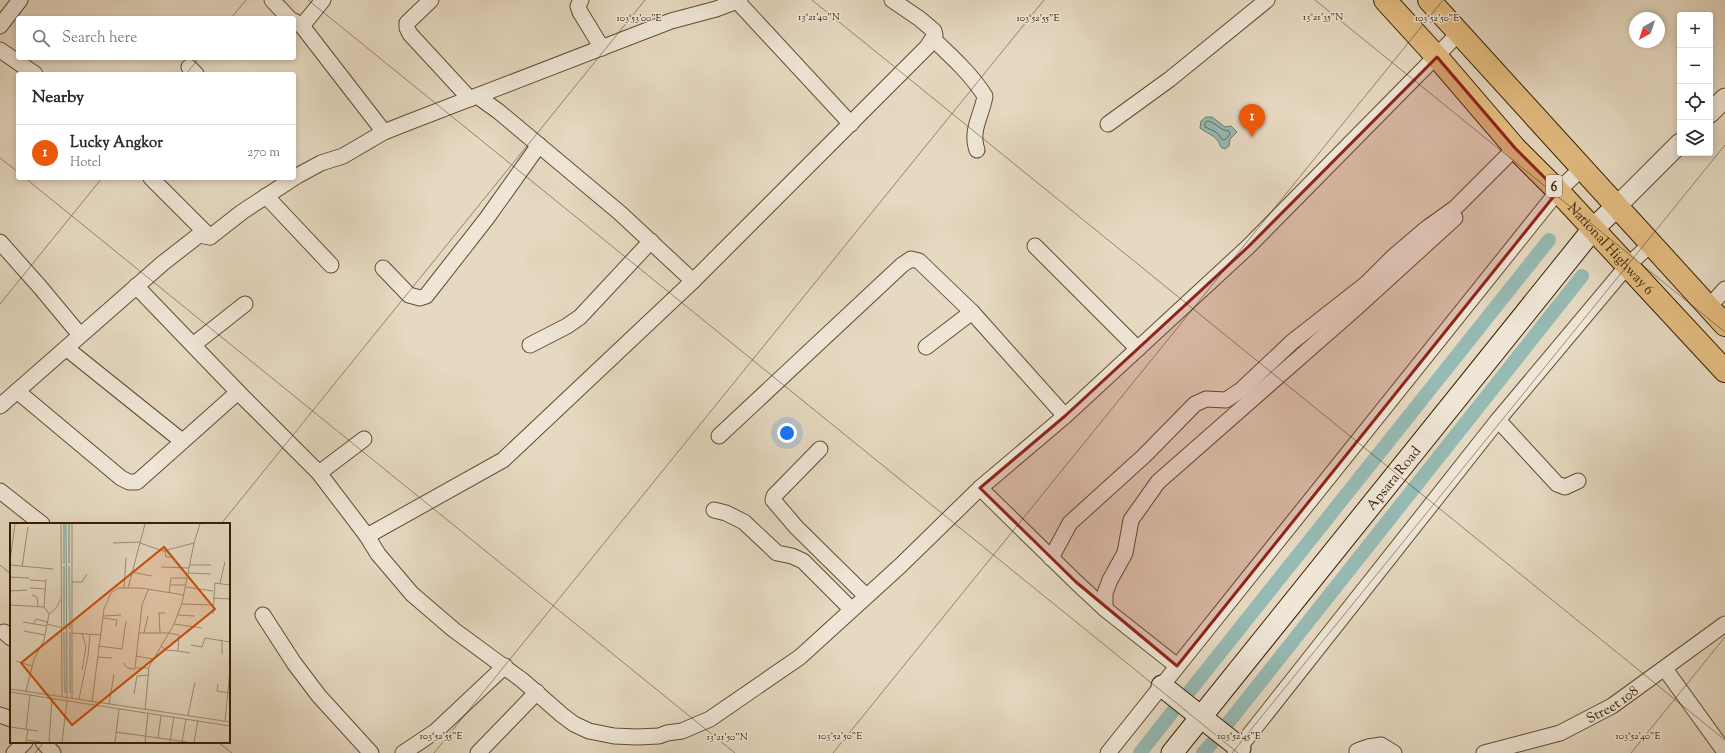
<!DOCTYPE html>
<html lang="en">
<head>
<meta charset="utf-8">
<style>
  body { margin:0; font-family:"Sorts Mill Goudy",serif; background:#f2f2f3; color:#2b2b33 }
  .controls { position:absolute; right:12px; top:12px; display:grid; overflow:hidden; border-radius:4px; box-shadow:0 2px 6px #0003 }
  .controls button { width:36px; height:36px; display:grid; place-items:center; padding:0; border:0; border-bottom:1px solid #e1e1e2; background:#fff; color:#2b2b33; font:20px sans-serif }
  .compass { position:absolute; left:1629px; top:12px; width:36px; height:36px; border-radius:50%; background:#fff; box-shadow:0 2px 6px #0003; rotate:219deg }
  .you { position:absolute; left:787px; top:433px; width:14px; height:14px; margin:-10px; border:3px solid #fff; border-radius:50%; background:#1a73e8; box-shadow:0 0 0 6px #1a73e833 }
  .badge { display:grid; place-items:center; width:26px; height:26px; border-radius:50%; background:#ea580c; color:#fff; font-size:13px; font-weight:700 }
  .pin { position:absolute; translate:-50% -33px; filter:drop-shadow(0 1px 2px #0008) }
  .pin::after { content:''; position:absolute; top:21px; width:14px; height:12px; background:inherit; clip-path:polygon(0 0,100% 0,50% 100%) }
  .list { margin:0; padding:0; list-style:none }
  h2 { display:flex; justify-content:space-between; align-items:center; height:52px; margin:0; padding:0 16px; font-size:17px }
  h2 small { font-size:13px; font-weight:400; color:#7c7c81 }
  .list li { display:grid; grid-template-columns:26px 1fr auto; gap:12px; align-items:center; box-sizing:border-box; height:56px; padding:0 16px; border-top:1px solid #e1e1e2 }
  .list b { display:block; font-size:15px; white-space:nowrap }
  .list p { margin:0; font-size:13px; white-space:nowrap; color:#7c7c81 }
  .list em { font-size:13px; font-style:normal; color:#7c7c81 }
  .icon { flex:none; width:22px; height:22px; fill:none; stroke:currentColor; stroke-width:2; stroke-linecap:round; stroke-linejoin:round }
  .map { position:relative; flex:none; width:1725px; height:753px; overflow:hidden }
  .search { position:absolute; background:#fff; box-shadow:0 2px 6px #0003; left:16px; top:16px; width:280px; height:44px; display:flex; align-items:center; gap:10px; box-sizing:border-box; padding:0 14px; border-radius:4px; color:#7c7c81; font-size:15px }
  .panel { position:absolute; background:#fff; box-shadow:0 2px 6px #0003; left:16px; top:72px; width:280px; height:108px; border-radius:4px }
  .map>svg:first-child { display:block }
</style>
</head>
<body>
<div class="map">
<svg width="1725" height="753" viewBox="0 0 1725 753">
  <rect width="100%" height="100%" fill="#e6d9c1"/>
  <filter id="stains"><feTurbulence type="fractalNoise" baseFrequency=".005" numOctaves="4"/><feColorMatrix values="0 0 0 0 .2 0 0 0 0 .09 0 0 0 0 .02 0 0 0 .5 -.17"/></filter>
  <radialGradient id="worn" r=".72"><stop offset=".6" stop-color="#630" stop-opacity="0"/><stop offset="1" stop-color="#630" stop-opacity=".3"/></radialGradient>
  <path fill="#96bab4" stroke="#6f7c6c" d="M1206 117H1212L1225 127 1231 126 1237 132 1230 139 1229 146 1225 149 1221 147C1216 134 1210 136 1200 128L1201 121Z"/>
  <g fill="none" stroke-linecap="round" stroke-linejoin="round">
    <path stroke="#656c5a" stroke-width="1" d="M1207 121C1215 121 1220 131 1229 131L1230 134 1225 140H1223L1216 132 1205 127V123Z"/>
    <g stroke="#96bab4" stroke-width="14">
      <polyline points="1189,692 1549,240"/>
      <polyline points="1228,723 1582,276"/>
      <polyline points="1140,753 1173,711"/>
      <polyline points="1203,753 1212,743"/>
    </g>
    <defs>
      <g id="minor">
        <polyline points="272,0 289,18"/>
        <polyline points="431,0 407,23 407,28 410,34 470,99"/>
        <polyline points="581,0 578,6 580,12 602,48"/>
        <polyline points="737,1 851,124"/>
        <polyline points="294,21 302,26 384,132"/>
        <polyline points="0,26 20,0"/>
        <polyline points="302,26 323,0"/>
        <path d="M933 39C951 56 971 74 985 96 982 115 970 130 977 150"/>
        <polyline points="0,50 35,74"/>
        <polyline points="189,67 196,74"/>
        <polyline points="477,96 498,111 620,213 693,281"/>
        <polyline points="1108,124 1170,79 1267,0"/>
        <polyline points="151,178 210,237"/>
        <polyline points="266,196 331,265"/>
        <polyline points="0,242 40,287 80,335"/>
        <polyline points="1035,246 1138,349"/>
        <polyline points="383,268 409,295 420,298 426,296 487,218 539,145"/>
        <polyline points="136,286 238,392 319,473 367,536 378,554 412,594 454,630 522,680 562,715 574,724 589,731 614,736 637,737 659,736 667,733 682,731 710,719 800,657 900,566 980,488 1065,416 1248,247 1459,33"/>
        <polyline points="1709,307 1725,289"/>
        <polyline points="193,345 245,304"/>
        <polyline points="530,345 567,326 580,317 651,241"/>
        <polyline points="926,347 972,312"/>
        <polyline points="66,348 182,441"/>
        <polyline points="17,391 121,478 129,482 137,482 238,392"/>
        <polyline points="0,406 163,263 199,235 210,237 242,212 297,176 321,163 343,156 384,132 412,121 671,21 716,9 740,0"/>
        <polyline points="1498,420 1557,484 1565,487 1578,481"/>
        <polyline points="719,436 902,265 911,259 919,261 972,312 1065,416"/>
        <polyline points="820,449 774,496 773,500 796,527 866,596"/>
        <polyline points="319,473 364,439"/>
        <polyline points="980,488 1076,582 1105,609 1177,666"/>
        <polyline points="0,491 42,524"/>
        <polyline points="714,510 726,513 744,522 777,553 792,556 803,561 851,609"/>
        <polyline points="367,536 503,460 693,281 927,47 935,35 934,31 920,19 892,0"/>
        <polyline points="1051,558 1070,523 1144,456 1195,404 1206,399 1226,400 1241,390 1292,342 1366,284 1393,257 1427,228 1455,208 1515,148"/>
        <polyline points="1105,609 1105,593 1110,580 1125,553 1131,520 1158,482 1356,308 1455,218"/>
        <polyline points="263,615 294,663 319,696 371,753"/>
        <polyline points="4,632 11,638"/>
        <polyline points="1665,669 1725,752"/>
        <polyline points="0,715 11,719"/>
        <polyline points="43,742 53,753"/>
        <polyline points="1357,751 1368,747 1381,745 1394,753"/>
        <polyline points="14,753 25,742"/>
        <polyline points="403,753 436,731 505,666"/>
        <polyline points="478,753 537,692"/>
        <polyline points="1108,753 1558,191 1582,168"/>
        <polyline points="1235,753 1498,420 1627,266 1651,244"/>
        <path id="s1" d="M1484 753 1560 733 1612 706 1725 624"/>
      </g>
      <g id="tertiary">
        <polyline points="1710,113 1725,98"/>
        <polyline points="1617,206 1680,143"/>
      </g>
      <g id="secondary">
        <polyline points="1162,686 1240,748"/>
        <path id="s2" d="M1172 753 1593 229 1617 206"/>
      </g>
      <g id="primary">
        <path id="s3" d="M1385 0 1437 57 1515 148 1558 191 1725 371"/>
        <polyline points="1429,0 1725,325"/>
      </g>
    </defs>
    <use href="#minor" stroke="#604e30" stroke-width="17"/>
    <use href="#tertiary" stroke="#604e30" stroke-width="21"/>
    <use href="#secondary" stroke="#341f00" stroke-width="23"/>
    <use href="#primary" stroke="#341f00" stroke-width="24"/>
    <use href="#minor" stroke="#efe6d7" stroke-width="15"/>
    <use href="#tertiary" stroke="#efe6d7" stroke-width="19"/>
    <use href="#secondary" stroke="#efe6d7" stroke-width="21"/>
    <use href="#primary" stroke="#e3bc80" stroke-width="22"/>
  </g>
  <path fill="#8f2418" fill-opacity="0.2" stroke="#8f2418" stroke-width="3" stroke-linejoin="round" d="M1437 57 1515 148 1558 191 1177 666 1076 582 980 488 1065 416 1248 247Z"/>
  <path fill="none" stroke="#341f00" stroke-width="1" stroke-opacity="0.45" d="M308 0 1238 753M812 0 1725 740M1315 0 1725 332M231 18 246 0M186 74 199 58M0 158 18 172M25 178 735 753M0 304 102 178M221 524 645 0M0 565 11 574M218 742 232 753M35 753 44 742M434 753 1044 0M833 753 1443 0M1232 753 1725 145M1631 753 1725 637"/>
  <g text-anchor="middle" stroke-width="3" stroke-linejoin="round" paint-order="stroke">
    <rect fill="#efe6d7" stroke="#6c5b40" stroke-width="1" x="1546" y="175" width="16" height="22" rx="3"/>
    <g font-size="13" font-weight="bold" fill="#341f00">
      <text x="1554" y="191">6</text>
    </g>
    <g font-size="14" fill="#341f00" stroke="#efe6d7">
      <text dy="5" stroke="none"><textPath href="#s3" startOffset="336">National Highway 6</textPath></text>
      <text dy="5" stroke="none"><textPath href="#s2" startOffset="353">Apsara Road</textPath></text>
      <text dy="5" stroke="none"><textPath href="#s1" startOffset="138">Street 108</textPath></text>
    </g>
  </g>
  <g transform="translate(10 523)">
    <rect width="220" height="220" fill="#e6d9c1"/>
    <path fill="none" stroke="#96bab4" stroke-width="2" d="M54 1V41M59 1V40M54 43V106M59 43 60 106M54 109 55 170M60 109V170"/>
    <path fill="none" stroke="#9f8f74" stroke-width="1" d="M51 1 52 174M56 1 57 176M62 1V176M103 20 130 19M130 20 153 28 184 20M155 27 156 34H162M0 38 5 1M0 42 43 46M180 42H201M12 44 18 4M151 44 179 45M121 49 142 53M178 50 201 51M0 54 19 55M20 57 36 58M62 59H72L77 51M210 60 215 39M160 62H176M176 64 203 68M20 65 35 66M114 65 116 35M118 65 135 1M138 67 132 82 125 145H139M0 68 17 67M159 70 161 55H177M22 72 27 74 28 83M203 75 220 76M172 81 203 82M0 82 34 84 39 91 34 117 24 136 16 168M34 84 36 56M39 91 46 85 51 76M203 91 205 60 220 62M168 92 185 93M93 93 111 92M93 95 107 97 106 104M13 99 36 103M24 101 26 96 37 99M37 101 52 105M164 101 192 105M14 108 35 112M62 110 91 112M72 110 76 124 72 147M128 110H159M134 110 138 93M150 110 149 90H155M159 110 169 112 168 128 180 130M181 122 192 124 195 115 220 119M88 123 112 126 116 98M151 123 156 127 168 128M212 131V118M126 133 143 136M87 134 102 135M6 138 22 143M114 140 117 145 125 146M208 161 207 168 220 170M0 166 220 199M0 169 220 203M124 171 127 153 139 152M69 176 78 133 80 111M82 179 94 86 101 70 108 65H131L174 72M99 181 104 151M135 187 139 144 164 101 172 80 184 20 190 1M178 192 185 159M215 198 220 148M0 204 28 208M16 206 20 172M106 209 177 219M148 215 151 193M16 217 31 219M16 219 18 207M39 219 42 176M52 219 57 178M105 219 109 186M135 219 138 190M160 219 164 193M172 219 176 196M184 219 188 197"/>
    <path fill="#cd500a" fill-opacity="0.15" stroke="#cd500a" stroke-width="2" d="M154 24 205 86 62 202 11 140Z"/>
    <rect width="220" height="220" fill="none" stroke="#341f00" stroke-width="2"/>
  </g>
  <g font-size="10" text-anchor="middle" fill="#341f00" stroke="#efe6d7" stroke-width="3" stroke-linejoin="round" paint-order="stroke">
    <text x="819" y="20">13°21'40"N</text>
    <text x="1323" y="20">13°21'35"N</text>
    <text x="639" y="21">103°53'00"E</text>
    <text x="1038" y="21">103°52'55"E</text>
    <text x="1437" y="21">103°52'50"E</text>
    <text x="441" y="739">103°52'55"E</text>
    <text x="840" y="739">103°52'50"E</text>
    <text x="1239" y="739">103°52'45"E</text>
    <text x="1638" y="739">103°52'40"E</text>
    <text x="727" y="740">13°21'50"N</text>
  </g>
  <rect width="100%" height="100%" filter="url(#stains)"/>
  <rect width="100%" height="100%" fill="url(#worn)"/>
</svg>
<div class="controls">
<button>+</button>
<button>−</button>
<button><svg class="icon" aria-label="locate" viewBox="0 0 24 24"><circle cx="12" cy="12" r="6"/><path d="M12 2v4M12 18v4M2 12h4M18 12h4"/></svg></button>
<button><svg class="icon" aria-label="layers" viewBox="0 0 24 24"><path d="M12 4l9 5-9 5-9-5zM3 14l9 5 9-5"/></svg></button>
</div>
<svg class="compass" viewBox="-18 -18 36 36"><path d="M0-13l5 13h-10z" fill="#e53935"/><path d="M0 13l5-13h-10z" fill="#7c7c81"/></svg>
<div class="you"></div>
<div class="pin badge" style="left:1252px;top:137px">1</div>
<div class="search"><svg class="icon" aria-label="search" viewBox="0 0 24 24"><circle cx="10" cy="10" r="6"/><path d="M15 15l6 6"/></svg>Search here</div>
<section class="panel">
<h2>Nearby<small></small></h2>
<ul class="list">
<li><span class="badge">1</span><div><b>Lucky Angkor</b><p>Hotel</p></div><em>270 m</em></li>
</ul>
</section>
</div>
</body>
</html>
